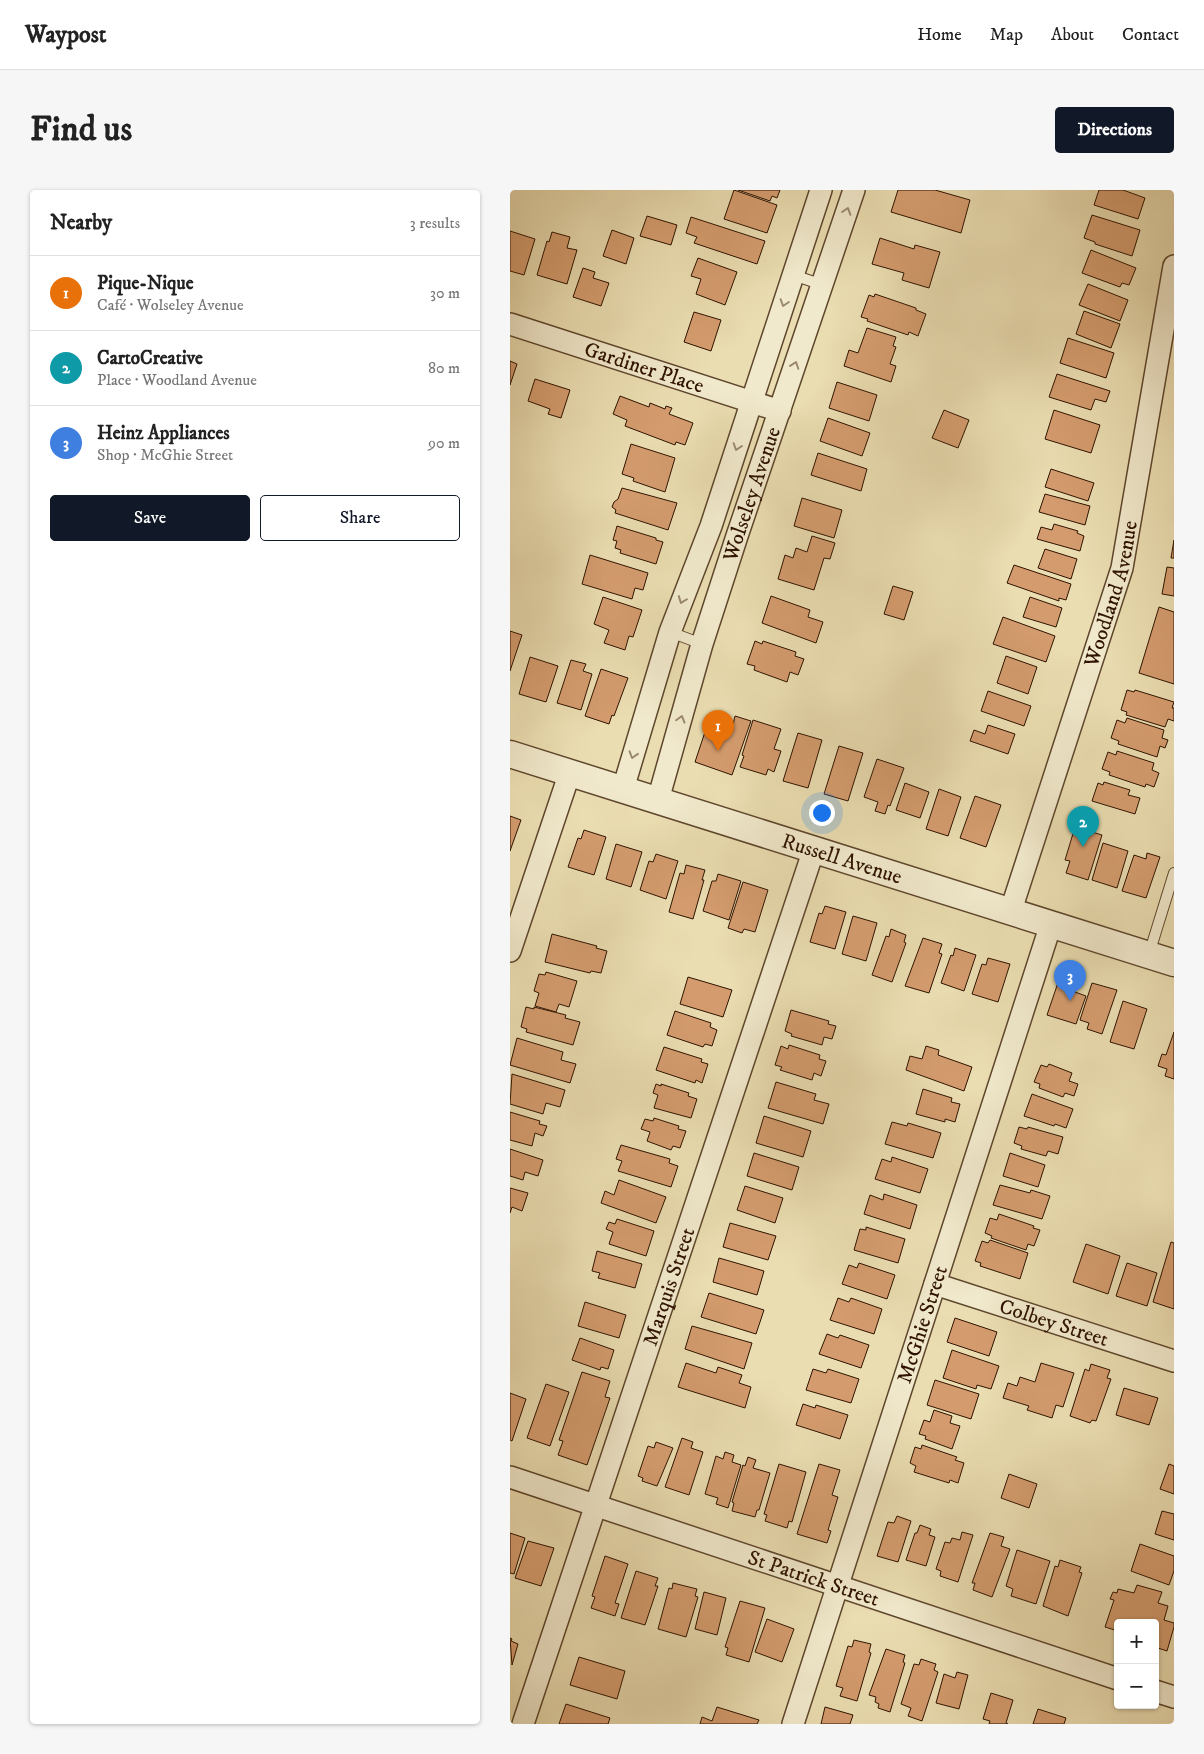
<!DOCTYPE html>
<html lang="en">
<head>
<meta charset="utf-8">
<style>
  body { margin:0; font-family:"IM FELL DW Pica",serif; background:#f6f6f6; color:#222 }
  .controls { position:absolute; right:15px; bottom:15px; display:grid; overflow:hidden; border-radius:5px; box-shadow:0 1px 4px #0004 }
  .controls button { width:45px; height:45px; display:grid; place-items:center; padding:0; border:0; border-bottom:1px solid #e0e0e0; background:#fff; color:#222; font:25px sans-serif }
  .you { position:absolute; left:311px; top:622px; width:18px; height:18px; margin:-12px; border:4px solid #fff; border-radius:50%; background:#1a73e8; box-shadow:0 0 0 8px #1a73e833 }
  .badge { display:grid; place-items:center; width:32px; height:32px; border-radius:50%; background:#111827; color:#fff; font-size:16px; font-weight:700 }
  .pin { position:absolute; translate:-50% -41px; filter:drop-shadow(0 1px 2px #0008) }
  .pin::after { content:''; position:absolute; top:26px; width:18px; height:15px; background:inherit; clip-path:polygon(0 0,100% 0,50% 100%) }
  .list { margin:0; padding:0; list-style:none }
  h2 { display:flex; justify-content:space-between; align-items:center; height:65px; margin:0; padding:0 20px; font-size:21px }
  h2 small { font-size:16px; font-weight:400; color:#767676 }
  .list li { display:grid; grid-template-columns:32px 1fr auto; gap:15px; align-items:center; box-sizing:border-box; height:75px; padding:0 20px; border-top:1px solid #e0e0e0 }
  .list b { display:block; font-size:19px; white-space:nowrap }
  .list p { margin:0; font-size:16px; white-space:nowrap; color:#767676 }
  .list em { font-size:16px; font-style:normal; color:#767676 }
  .actions { display:flex; gap:10px; padding:15px 20px }
  .actions a { flex:1; padding:11px 0; border:1px solid #111827; border-radius:5px; text-align:center; font-size:18px; color:#111827 }
  .actions .main { background:#111827; color:#fff }
  .map { position:relative; flex:none; width:664px; height:1534px; overflow:hidden; border-radius:5px }
  header { display:flex; align-items:center; gap:30px; box-sizing:border-box; height:70px; padding:0 25px; background:#fff; border-bottom:1px solid #e0e0e0 }
  header strong { font-size:24px }
  nav { display:flex; gap:28px; margin-inline-start:auto; font-size:18px }
  .intro { display:flex; align-items:center; justify-content:space-between; box-sizing:border-box; height:120px; padding:0 30px }
  h1 { margin:0; font-size:35px }
  .button { padding:12px 22px; border-radius:5px; background:#111827; color:#fff; font-size:18px; font-weight:700 }
  main { display:flex; gap:30px; padding:0 30px }
  aside { flex:1; background:#fff; border-radius:5px; box-shadow:0 1px 4px #0004 }
  .map>svg:first-child { display:block }
</style>
</head>
<body>
<header>
<strong>Waypost</strong>
<nav><a>Home</a><a>Map</a><a>About</a><a>Contact</a></nav>
</header>
<div class="intro"><h1>Find us</h1><a class="button">Directions</a></div>
<main>
<aside>
<h2>Nearby<small>3 results</small></h2>
<ul class="list">
<li><span class="badge" style="background:#e8710a">1</span><div><b>Pique-Nique</b><p>Café · Wolseley Avenue</p></div><em>30 m</em></li>
<li><span class="badge" style="background:#0f9aa8">2</span><div><b>CartoCreative</b><p>Place · Woodland Avenue</p></div><em>80 m</em></li>
<li><span class="badge" style="background:#3f7fe0">3</span><div><b>Heinz Appliances</b><p>Shop · McGhie Street</p></div><em>90 m</em></li>
</ul>
<div class="actions"><a class="main">Save</a><a>Share</a></div>
</aside>
<div class="map">
<svg width="664" height="1534" viewBox="0 0 664 1534">
  <rect width="100%" height="100%" fill="#eaddb1"/>
  <filter id="stains"><feTurbulence type="fractalNoise" baseFrequency=".004" numOctaves="4"/><feColorMatrix values="0 0 0 0 .2 0 0 0 0 .09 0 0 0 0 .02 0 0 0 .5 -.17"/></filter>
  <radialGradient id="worn" r=".72"><stop offset=".6" stop-color="#630" stop-opacity="0"/><stop offset="1" stop-color="#630" stop-opacity=".3"/></radialGradient>
  <g fill="#d49c6e" stroke="#2f1300">
    <polygon points="224,0 267,15 257,43 214,29"/>
    <polygon points="228,0 270,0 267,8 262,6 260,11"/>
    <polygon points="388,0 425,0 460,10 451,43 381,22"/>
    <polygon points="589,0 613,0 635,8 628,29 584,15"/>
    <polygon points="582,25 630,40 622,66 585,54 585,52 574,48"/>
    <polygon points="137,26 167,35 161,55 130,46"/>
    <polygon points="181,27 255,51 247,74 184,53 187,47 176,43"/>
    <polygon points="102,40 124,48 116,74 93,66"/>
    <polygon points="0,41 25,49 14,85 0,81"/>
    <polygon points="42,42 60,47 57,58 67,60 57,94 27,85 37,51 39,52"/>
    <polygon points="370,48 404,59 405,55 430,62 419,98 392,90 394,83 362,74"/>
    <polygon points="581,60 626,78 619,95 612,93 610,97 572,83"/>
    <polygon points="188,68 227,82 215,115 186,104 191,89 181,86"/>
    <polygon points="73,78 85,82 83,88 99,93 91,116 63,107"/>
    <polygon points="578,94 618,110 610,131 569,115"/>
    <polygon points="365,104 406,118 406,120 416,124 408,146 399,142 398,145 357,131 358,129 351,127 359,105 364,107"/>
    <polygon points="574,121 610,134 601,158 566,144"/>
    <polygon points="184,122 211,130 201,161 174,152"/>
    <polygon points="357,138 386,147 383,156 386,157 380,174 386,176 381,192 334,176 339,160 348,163"/>
    <polygon points="558,148 604,163 596,188 550,173"/>
    <polygon points="0,171 7,174 0,195"/>
    <polygon points="547,184 600,201 596,212 585,209 581,220 539,207"/>
    <polygon points="25,189 60,200 51,228 38,224 40,219 18,211"/>
    <polygon points="327,192 367,205 359,231 319,218"/>
    <polygon points="110,206 139,217 140,213 155,219 156,216 162,218 159,224 183,233 175,255 166,252 165,255 115,236 117,230 103,224"/>
    <polygon points="434,220 459,230 448,258 422,248"/>
    <polygon points="544,220 590,235 581,263 535,249"/>
    <polygon points="318,228 360,243 352,266 310,251"/>
    <polygon points="121,254 165,268 155,302 123,291 124,288 112,284"/>
    <polygon points="308,263 357,279 351,301 301,285"/>
    <polygon points="541,279 584,293 578,311 535,297"/>
    <polygon points="112,298 167,313 158,340 105,323 106,320 102,317 104,312 108,309"/>
    <polygon points="535,304 580,316 575,335 529,322"/>
    <polygon points="292,308 332,320 324,348 284,336"/>
    <polygon points="544,334 568,341 567,343 574,346 570,361 527,349 531,337 542,340"/>
    <polygon points="107,336 146,348 146,350 153,352 146,374 110,363 111,360 105,358 107,351 103,350"/>
    <polygon points="302,346 325,353 320,369 314,368 304,400 268,389 275,365 283,368 286,358 297,362"/>
    <polygon points="664,350 664,368 661,368"/>
    <polygon points="535,359 567,369 561,389 528,378"/>
    <polygon points="80,365 138,383 133,400 125,398 122,409 72,394"/>
    <polygon points="504,375 561,394 556,410 549,408 549,411 497,393"/>
    <polygon points="657,377 664,378 664,406 652,404"/>
    <polygon points="383,396 403,402 394,430 374,424"/>
    <polygon points="261,406 300,420 298,427 313,432 306,453 252,433"/>
    <polygon points="93,407 132,420 123,447 119,446 115,460 94,453 99,440 84,434"/>
    <polygon points="520,407 552,418 546,437 513,427"/>
    <polygon points="649,417 664,422 664,494 629,483"/>
    <polygon points="493,427 545,446 536,472 483,454"/>
    <polygon points="0,441 12,445 0,481"/>
    <polygon points="245,451 252,454 253,451 286,462 285,466 294,469 288,485 280,482 277,492 244,480 245,476 237,474"/>
    <polygon points="496,466 527,477 518,504 487,493"/>
    <polygon points="20,467 48,476 36,512 9,504"/>
    <polygon points="61,470 76,474 73,481 82,484 71,520 47,513"/>
    <polygon points="91,479 118,488 104,526 102,525 99,534 75,526"/>
    <polygon points="617,500 624,502 625,500 664,512 662,518 664,518 664,531 658,529 655,537 616,525 617,522 611,520"/>
    <polygon points="478,501 521,516 514,536 471,521"/>
    <polygon points="225,526 241,531 222,585 185,572 200,527 223,535"/>
    <polygon points="617,528 654,540 652,548 658,550 655,558 650,556 647,567 608,554 609,551 601,548 607,530 615,533"/>
    <polygon points="243,530 271,539 264,559 271,561 264,582 258,579 256,585 230,577 234,566 232,565"/>
    <polygon points="478,535 505,544 498,564 460,551 464,540 475,544"/>
    <polygon points="288,543 312,550 298,598 273,591"/>
    <polygon points="329,556 353,563 338,611 314,604"/>
    <polygon points="607,561 644,573 642,580 649,583 644,597 636,594 635,597 599,585 600,582 592,579 598,562 606,565"/>
    <polygon points="367,569 394,578 380,616 378,615 375,624 365,621 368,612 354,607"/>
    <polygon points="594,592 620,600 618,605 630,608 625,624 582,611 588,593 593,595"/>
    <polygon points="395,593 419,602 410,628 386,620"/>
    <polygon points="429,599 451,607 438,646 416,639"/>
    <polygon points="465,606 491,615 476,657 450,648"/>
    <polygon points="0,626 11,630 0,661"/>
    <polygon points="565,637 592,645 578,690 556,683 560,671 555,670"/>
    <polygon points="74,640 96,647 84,685 58,677 68,648 71,649"/>
    <polygon points="593,653 618,661 607,698 582,690"/>
    <polygon points="106,654 132,662 121,697 96,689"/>
    <polygon points="637,663 650,667 636,708 612,701 624,665 636,669"/>
    <polygon points="146,664 168,671 156,709 130,700 139,671 143,672"/>
    <polygon points="176,675 195,680 192,690 194,690 183,729 159,722 170,683 174,684"/>
    <polygon points="208,684 231,691 219,730 193,721 202,691 206,691"/>
    <polygon points="233,692 258,700 245,742 234,739 232,743 218,738"/>
    <polygon points="315,716 336,722 325,759 300,752 309,723 312,724"/>
    <polygon points="343,726 367,733 356,771 332,764"/>
    <polygon points="381,739 396,745 394,752 396,753 382,792 362,785 376,746 379,747"/>
    <polygon points="42,744 87,756 86,758 97,761 91,783 81,781 80,783 35,772"/>
    <polygon points="413,748 432,754 429,763 432,764 419,803 395,796"/>
    <polygon points="445,758 466,765 454,801 431,793 441,765 443,766"/>
    <polygon points="478,768 500,774 488,812 462,804 472,774 476,775"/>
    <polygon points="554,775 572,781 565,802 576,806 566,834 537,825"/>
    <polygon points="36,782 67,791 59,817 49,814 46,822 25,816 29,803 24,801 29,784 35,785"/>
    <polygon points="178,787 222,800 213,827 170,814"/>
    <polygon points="582,793 607,800 592,844 577,839 579,833 570,830"/>
    <polygon points="613,811 637,819 624,859 600,852"/>
    <polygon points="16,817 24,819 24,817 56,825 55,828 70,832 63,855 16,842 17,839 11,837"/>
    <polygon points="281,820 319,831 318,834 326,836 322,849 314,847 312,855 281,846 282,844 275,841"/>
    <polygon points="165,821 201,833 200,837 207,840 202,856 195,854 193,857 157,845"/>
    <polygon points="664,842 664,889 655,886 657,879 648,876 652,864 656,865"/>
    <polygon points="7,848 53,862 51,870 66,874 60,893 0,875"/>
    <polygon points="279,855 310,865 309,869 316,871 311,886 304,883 302,890 270,880 272,877 265,875 271,856 278,859"/>
    <polygon points="416,856 429,860 428,865 462,877 454,901 396,880 400,866 412,869"/>
    <polygon points="154,857 192,869 191,872 198,874 192,893 186,890 185,893 146,880"/>
    <polygon points="539,874 562,883 559,891 568,894 564,906 555,903 553,907 529,898 530,894 524,892 531,875 537,877"/>
    <polygon points="2,884 55,900 50,917 36,913 33,924 0,914"/>
    <polygon points="266,892 306,904 304,910 319,914 313,934 258,918"/>
    <polygon points="146,894 151,896 151,894 179,903 178,906 187,909 181,928 144,918 148,905 143,903"/>
    <polygon points="413,899 442,908 441,912 450,914 445,932 435,929 435,932 406,924"/>
    <polygon points="522,904 563,919 556,938 545,934 544,936 514,926"/>
    <polygon points="0,922 30,931 29,934 37,936 33,946 25,943 22,956 0,950"/>
    <polygon points="254,926 301,941 293,967 246,953"/>
    <polygon points="144,928 169,936 168,939 176,941 170,958 163,956 161,960 137,951 140,942 131,939 135,929 143,931"/>
    <polygon points="382,932 397,936 398,933 431,943 423,968 375,954"/>
    <polygon points="509,937 517,939 518,937 553,947 548,964 538,961 536,966 511,959 512,956 504,953"/>
    <polygon points="111,955 160,969 159,973 168,976 161,997 108,981 112,971 106,969"/>
    <polygon points="0,959 33,970 28,986 15,982 13,990 0,986"/>
    <polygon points="244,963 289,977 282,1000 237,986"/>
    <polygon points="500,963 535,975 528,997 493,986"/>
    <polygon points="382,967 418,979 410,1003 365,989 372,969 381,972"/>
    <polygon points="109,990 156,1007 146,1033 91,1013 95,1001 104,1005"/>
    <polygon points="490,995 520,1003 521,1000 540,1006 532,1029 483,1015"/>
    <polygon points="235,996 273,1008 265,1033 227,1020"/>
    <polygon points="0,998 18,1003 12,1021 2,1017 0,1023"/>
    <polygon points="374,1004 407,1015 400,1039 354,1024 360,1005 373,1010"/>
    <polygon points="489,1024 524,1036 523,1038 530,1040 524,1056 518,1054 516,1060 481,1048 482,1046 475,1043 480,1028 487,1030"/>
    <polygon points="107,1029 144,1041 136,1066 99,1054 103,1042 96,1039 99,1032 105,1034"/>
    <polygon points="220,1033 266,1046 258,1070 213,1057"/>
    <polygon points="356,1037 395,1049 388,1073 344,1060 350,1039 356,1040"/>
    <polygon points="480,1050 518,1063 510,1089 470,1076 471,1073 465,1071 472,1051 478,1053"/>
    <polygon points="661,1052 664,1053 664,1119 643,1112"/>
    <polygon points="576,1054 610,1066 598,1104 563,1092"/>
    <polygon points="87,1061 132,1074 125,1098 88,1088 90,1083 82,1081"/>
    <polygon points="209,1068 254,1081 247,1105 203,1092"/>
    <polygon points="349,1073 385,1085 377,1109 332,1094 339,1075 347,1078"/>
    <polygon points="617,1073 647,1083 637,1116 606,1106"/>
    <polygon points="199,1103 254,1120 246,1144 191,1127"/>
    <polygon points="328,1108 339,1112 341,1108 372,1119 364,1144 320,1130"/>
    <polygon points="75,1112 116,1125 109,1148 68,1136"/>
    <polygon points="445,1128 487,1142 479,1166 437,1152"/>
    <polygon points="182,1136 242,1153 234,1179 175,1159"/>
    <polygon points="317,1144 328,1148 330,1145 359,1155 351,1178 309,1164"/>
    <polygon points="70,1148 104,1160 98,1179 91,1177 90,1180 62,1170"/>
    <polygon points="442,1160 489,1176 481,1199 467,1195 466,1199 433,1188"/>
    <polygon points="176,1173 206,1183 208,1177 232,1185 229,1193 241,1197 235,1218 168,1197"/>
    <polygon points="531,1173 564,1183 553,1217 546,1215 542,1228 517,1220 519,1216 493,1208 498,1193 507,1196 510,1187 525,1192"/>
    <polygon points="581,1174 600,1180 597,1188 601,1189 586,1231 582,1230 580,1233 560,1226 575,1179 579,1181"/>
    <polygon points="303,1179 316,1183 318,1179 349,1189 341,1213 296,1200"/>
    <polygon points="72,1182 100,1191 95,1207 100,1208 77,1275 48,1265 53,1251 49,1250"/>
    <polygon points="425,1190 469,1204 461,1229 417,1215"/>
    <polygon points="36,1194 59,1202 40,1256 17,1248"/>
    <polygon points="614,1198 648,1208 639,1235 606,1225"/>
    <polygon points="0,1203 16,1209 2,1251 0,1250"/>
    <polygon points="293,1214 305,1218 306,1215 338,1225 330,1249 286,1235"/>
    <polygon points="424,1220 442,1226 440,1233 450,1236 442,1259 415,1249 416,1246 409,1244 414,1230 420,1232"/>
    <polygon points="172,1248 183,1252 181,1258 193,1262 179,1305 155,1297"/>
    <polygon points="146,1252 163,1258 147,1296 132,1291 133,1288 128,1286 138,1256 144,1258"/>
    <polygon points="412,1255 447,1267 445,1270 454,1273 448,1293 440,1290 439,1293 404,1282 406,1276 400,1273 405,1257 411,1259"/>
    <polygon points="215,1262 224,1265 222,1272 231,1275 218,1318 206,1314 208,1308 195,1304 206,1266 213,1269"/>
    <polygon points="238,1267 246,1270 243,1278 260,1283 249,1320 247,1320 245,1327 222,1321 224,1313 222,1312 233,1275 235,1276"/>
    <polygon points="269,1274 296,1282 282,1332 279,1331 277,1338 255,1331 257,1325 254,1324"/>
    <polygon points="309,1274 330,1280 322,1305 328,1307 318,1340 321,1341 317,1353 287,1344"/>
    <polygon points="659,1274 664,1276 664,1304 650,1299"/>
    <polygon points="499,1284 527,1294 519,1318 491,1308"/>
    <polygon points="652,1321 664,1324 664,1350 645,1344"/>
    <polygon points="387,1326 401,1331 388,1372 367,1366 378,1332 384,1333"/>
    <polygon points="410,1335 421,1339 419,1345 425,1347 416,1376 396,1370 405,1343 407,1343"/>
    <polygon points="452,1342 463,1345 448,1392 430,1386 431,1381 426,1379 435,1352 440,1353 442,1348 450,1350"/>
    <polygon points="0,1343 15,1348 4,1384 0,1383"/>
    <polygon points="480,1343 494,1347 491,1356 500,1359 482,1407 463,1400 465,1393 462,1393"/>
    <polygon points="18,1351 44,1358 31,1396 5,1388"/>
    <polygon points="630,1354 664,1366 664,1381 659,1395 621,1381"/>
    <polygon points="507,1360 540,1371 526,1414 501,1406 503,1399 496,1396"/>
    <polygon points="95,1366 118,1374 105,1413 109,1414 105,1426 81,1418 85,1407 82,1406"/>
    <polygon points="550,1370 571,1377 569,1382 572,1383 558,1426 533,1416 545,1376 548,1377"/>
    <polygon points="126,1381 148,1388 145,1396 148,1396 135,1435 111,1428"/>
    <polygon points="163,1393 187,1399 185,1406 188,1407 176,1447 148,1439 159,1398 162,1399"/>
    <polygon points="627,1395 652,1402 648,1413 658,1416 654,1430 664,1433 664,1437 657,1461 645,1457 645,1433 629,1433 618,1430 617,1433 608,1433 608,1441 595,1437 604,1410 600,1409 603,1402 607,1403 608,1399 624,1403"/>
    <polygon points="194,1402 216,1408 207,1445 185,1439"/>
    <polygon points="230,1411 255,1418 239,1472 216,1465 218,1458 215,1457"/>
    <polygon points="257,1429 284,1439 272,1472 245,1462"/>
    <polygon points="0,1448 2,1449 1,1451 8,1454 2,1475"/>
    <polygon points="344,1450 361,1454 359,1462 361,1463 347,1511 330,1506 333,1498 326,1496 338,1456 342,1457"/>
    <polygon points="376,1459 395,1465 393,1472 395,1473 380,1522 368,1518 369,1514 365,1512 366,1507 359,1505"/>
    <polygon points="69,1467 115,1481 107,1509 60,1495"/>
    <polygon points="411,1469 426,1474 424,1480 428,1482 412,1531 398,1526 401,1518 391,1514 404,1474 409,1475"/>
    <polygon points="447,1482 458,1485 449,1519 426,1513 434,1484 445,1488"/>
    <polygon points="481,1503 503,1510 496,1533 498,1534 479,1534 480,1531 473,1529"/>
    <polygon points="56,1514 100,1528 98,1534 49,1534"/>
    <polygon points="207,1517 249,1530 247,1534 190,1534 192,1527 202,1531"/>
    <polygon points="315,1517 343,1525 340,1534 311,1534"/>
    <polygon points="528,1519 556,1528 554,1534 523,1534"/>
  </g>
  <g fill="none" stroke-linecap="round" stroke-linejoin="round">
    <defs>
      <g id="service">
        <polyline points="283,85 313,95"/>
        <polyline points="160,442 192,454"/>
        <polyline points="639,764 664,683"/>
      </g>
      <g id="minor">
        <path id="s1" d="M0 134 270 221"/>
        <polyline points="113,599 160,442 201,336 311,0"/>
        <path id="s2" d="M148 610 192 454 227 346 344 0"/>
        <path id="s3" d="M501 720 612 378 664 76"/>
        <polyline points="0,761 60,582"/>
        <path id="s4" d="M425 1094 664 1171"/>
        <path id="s5" d="M0 1287 608 1489"/>
        <polyline points="645,1501 664,1507"/>
        <path id="s6" d="M13 1534 304 659"/>
        <path id="s7" d="M283 1534 541 734"/>
      </g>
      <g id="tertiary">
        <path id="s8" d="M0 564 664 773"/>
      </g>
    </defs>
    <use href="#service" stroke="#5e462c" stroke-width="12"/>
    <use href="#minor" stroke="#5e462c" stroke-width="24"/>
    <use href="#tertiary" stroke="#5e462c" stroke-width="29"/>
    <use href="#service" stroke="#f1e9cc" stroke-width="10"/>
    <use href="#minor" stroke="#f1e9cc" stroke-width="21"/>
    <use href="#tertiary" stroke="#f1e9cc" stroke-width="26"/>
  </g>
  <defs><path id="oneway-chevron" d="M-2-3.5L2.5 0L-2 3.5" fill="none" stroke-width="1.6" stroke-linecap="round" stroke-linejoin="round" transform="scale(1.25)"/></defs>
  <g stroke="#9a8970">
    <use href="#oneway-chevron" transform="translate(337 21) rotate(-72)"/>
    <use href="#oneway-chevron" transform="translate(274 113) rotate(108)"/>
    <use href="#oneway-chevron" transform="translate(285 175) rotate(-71)"/>
    <use href="#oneway-chevron" transform="translate(227 257) rotate(108)"/>
    <use href="#oneway-chevron" transform="translate(172 410) rotate(111)"/>
    <use href="#oneway-chevron" transform="translate(171 529) rotate(-74)"/>
    <use href="#oneway-chevron" transform="translate(123 565) rotate(107)"/>
  </g>
  <g text-anchor="middle" stroke-width="4" stroke-linejoin="round" paint-order="stroke">
    <g font-size="21" fill="#2f1300" stroke="#f1e9cc">
      <text dy="7" stroke="none"><textPath href="#s1" startOffset="141">Gardiner Place</textPath></text>
      <text dy="7" stroke="none"><textPath href="#s2" startOffset="320">Wolseley Avenue</textPath></text>
      <text dy="7" stroke="none"><textPath href="#s3" startOffset="332">Woodland Avenue</textPath></text>
      <text dy="7" stroke="none"><textPath href="#s8" startOffset="348">Russell Avenue</textPath></text>
      <text dy="7" stroke="none"><textPath href="#s6" startOffset="461">Marquis Street</textPath></text>
      <text dy="7" stroke="none"><textPath href="#s4" startOffset="125">Colbey Street</textPath></text>
      <text dy="7" stroke="none"><textPath href="#s7" startOffset="420">McGhie Street</textPath></text>
      <text dy="7" stroke="none"><textPath href="#s5" startOffset="320">St Patrick Street</textPath></text>
    </g>
  </g>
  <rect width="100%" height="100%" filter="url(#stains)"/>
  <rect width="100%" height="100%" fill="url(#worn)"/>
</svg>
<div class="controls">
<button>+</button>
<button>−</button>
</div>
<div class="you"></div>
<div class="pin badge" style="left:208px;top:561px;background:#e8710a">1</div>
<div class="pin badge" style="left:573px;top:657px;background:#0f9aa8">2</div>
<div class="pin badge" style="left:560px;top:811px;background:#3f7fe0">3</div>
</div>
</main>
</body>
</html>
